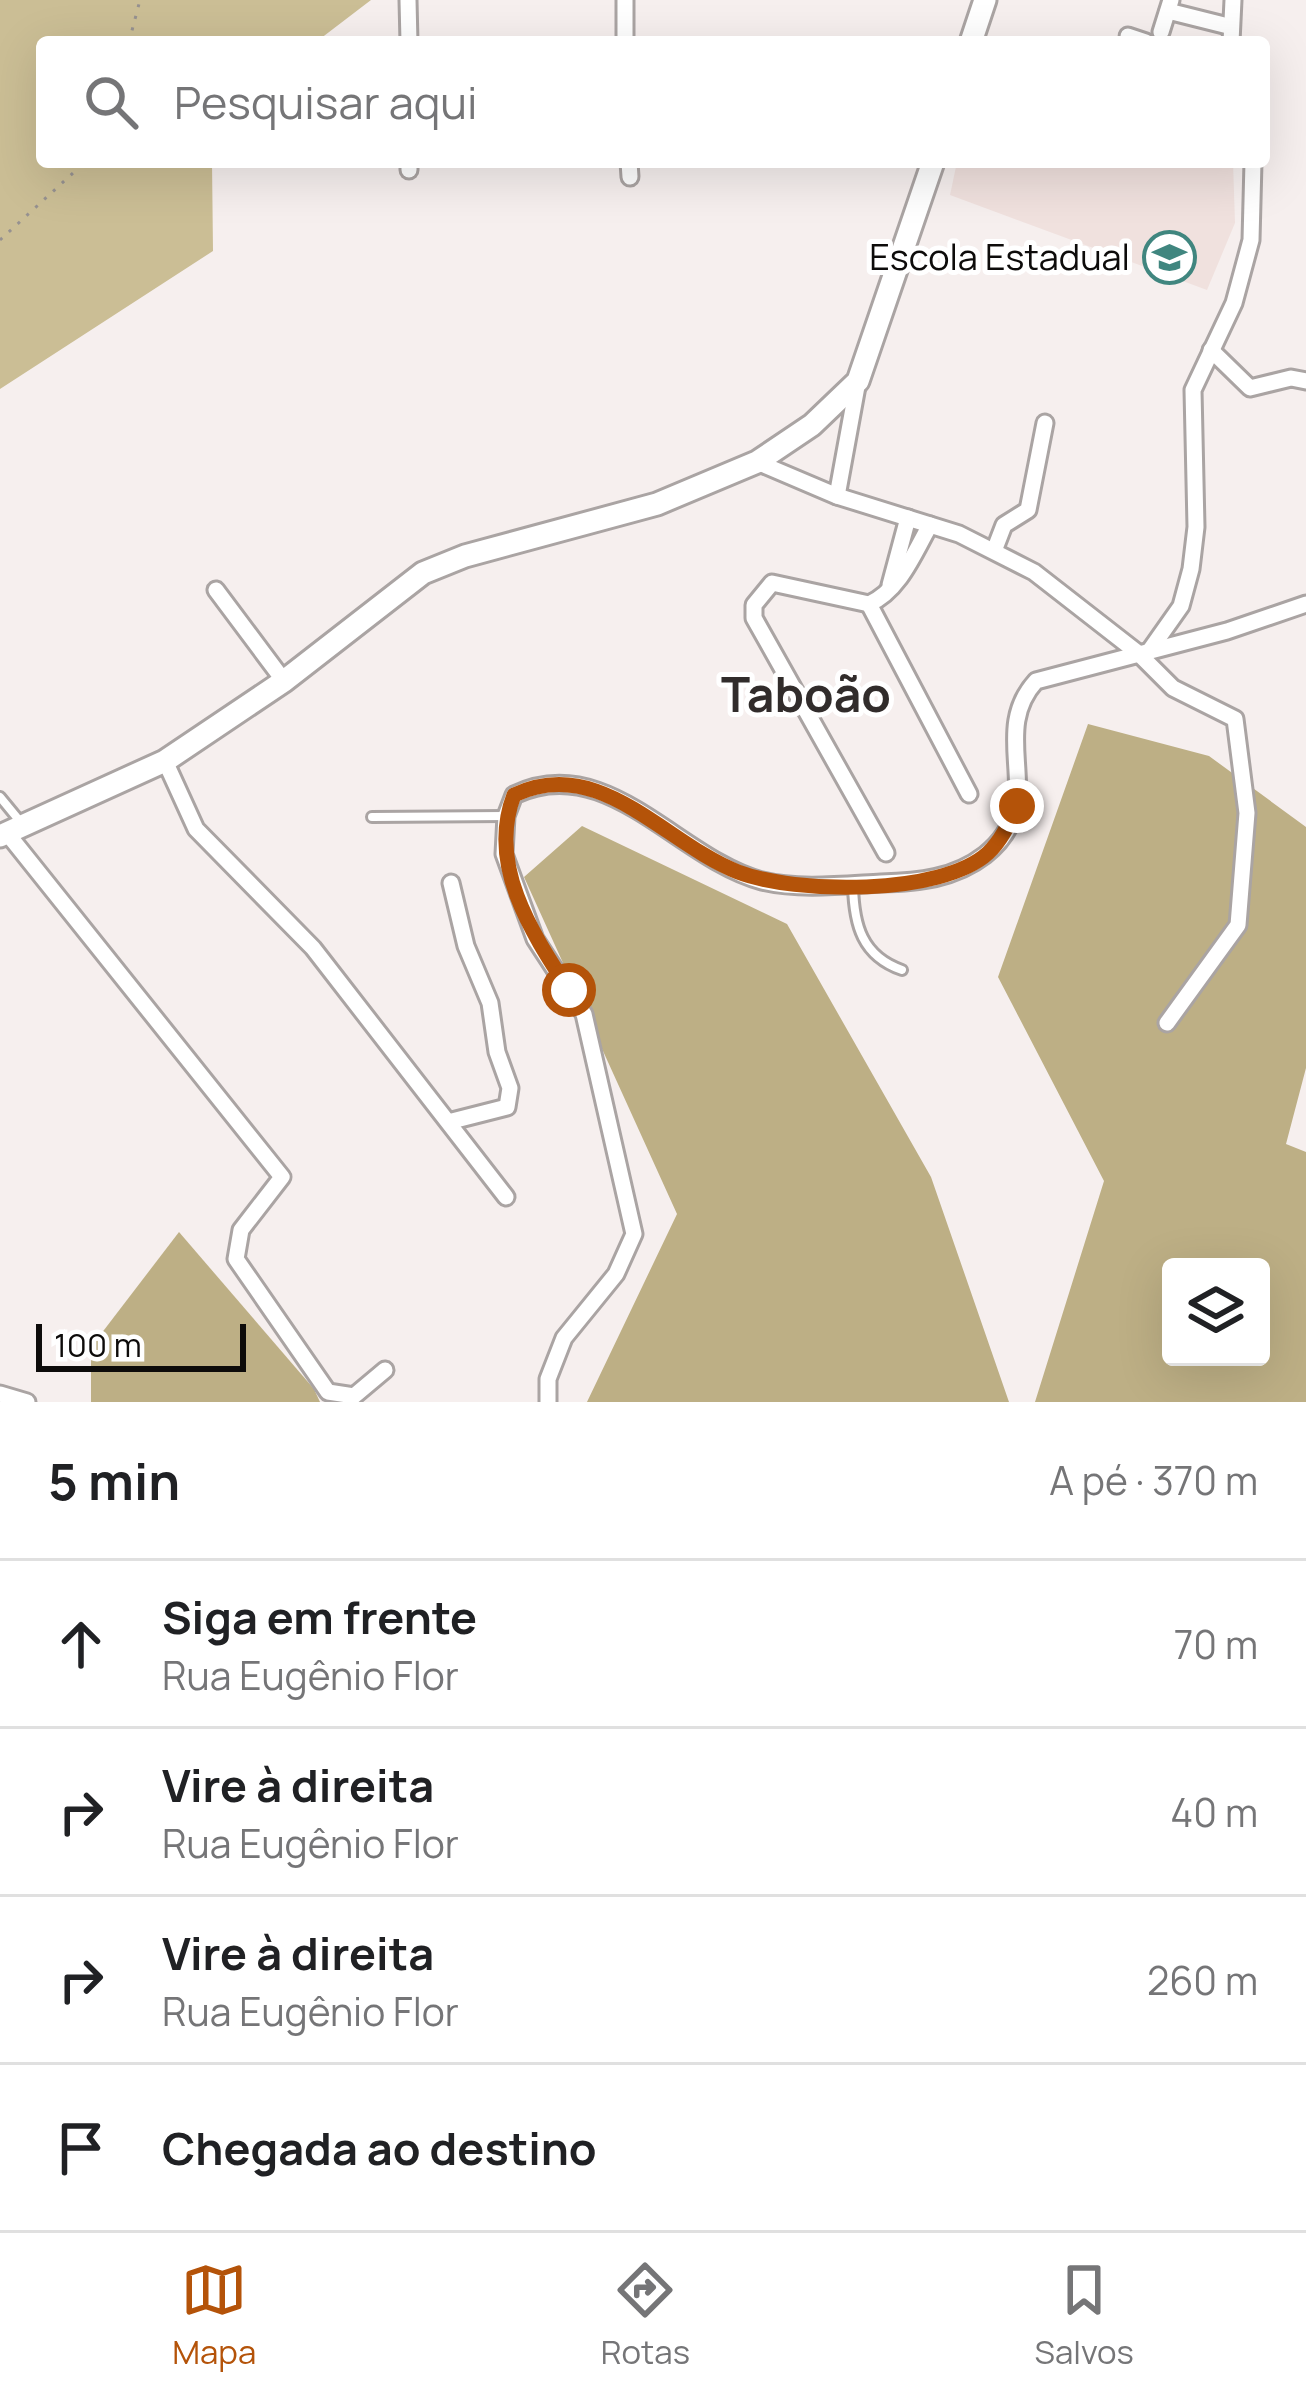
<!DOCTYPE html>
<html lang="pt">
<head>
<meta charset="utf-8">
<style>
  body { margin:0; font-family:Manrope,sans-serif; background:#f2f2f2; color:#202124 }
  .controls { position:absolute; right:36px; bottom:36px; display:grid; overflow:hidden; border-radius:12px; box-shadow:0 12px 48px #0002 }
  .controls button { width:108px; height:108px; display:grid; place-items:center; padding:0; border:0; border-bottom:3px solid #e0e0e0; background:#fff; color:#202124; font:60px sans-serif }
  .scale { position:absolute; left:36px; bottom:30px; width:210px; box-sizing:border-box; padding-left:12px; border:6px solid #0d0b0a; border-top:0; font-size:33px; line-height:42px; white-space:nowrap; color:#0d0b0a; -webkit-text-stroke:9px #fff; paint-order:stroke }
  .stop { position:absolute; width:36px; height:36px; margin:-27px; border:9px solid #b45309; border-radius:50%; background:#fff }
  .stop.end { background:#b45309; border-color:#fff; box-shadow:0 3px 12px #0008 }
  .list { margin:0; padding:0; list-style:none }
  h2 { display:flex; justify-content:space-between; align-items:center; height:156px; margin:0; padding:0 48px; font-size:51px }
  h2 small { font-size:39px; font-weight:400; color:#757577 }
  .list li { display:grid; grid-template-columns:78px 1fr auto; gap:36px; align-items:center; box-sizing:border-box; height:168px; padding:0 48px; border-top:3px solid #e0e0e0 }
  .list b { display:block; font-size:45px; white-space:nowrap }
  .list p { margin:0; font-size:39px; white-space:nowrap; color:#757577 }
  .list em { font-size:39px; font-style:normal; color:#757577 }
  .icon { flex:none; width:66px; height:66px; fill:none; stroke:currentColor; stroke-width:2; stroke-linecap:round; stroke-linejoin:round }
  .map { position:relative; flex:none; width:1306px; height:1402px; overflow:hidden }
  .search { position:absolute; background:#fff; box-shadow:0 12px 48px #0002; left:36px; right:36px; top:36px; height:132px; display:flex; align-items:center; gap:30px; box-sizing:border-box; padding:0 42px; border-radius:12px; color:#757577; font-size:45px }
  .sheet { height:828px; background:#fff }
  nav { display:flex; justify-content:space-around; align-items:center; box-sizing:border-box; height:168px; border-top:3px solid #e0e0e0; background:#fff; font-size:33px; color:#757577 }
  nav a { display:grid; justify-items:center; gap:6px }
  nav .on { color:#b45309 }
  .map>svg:first-child { display:block }
</style>
</head>
<body>
<div class="map">
<svg width="1306" height="1402" viewBox="0 0 1306 1402">
  <rect width="100%" height="100%" fill="#f6efee"/>
  <polygon fill="#f0e1de" points="957,162 1233,162 1235,223 1207,290 950,195"/>
  <polygon fill="#cbbe95" points="0,0 371,0 316,42 42,42 42,162 212,162 213,251 0,389"/>
  <g fill="#bdaf85" fill-rule="evenodd">
    <path d="M1088 724 1209 756 1306 827V1068L1286 1144 1306 1152V1402H1035L1104 1181 998 977ZM1171 1267H1261V1357H1171Z"/>
    <polygon points="582,826 787,924 931,1177 1009,1402 587,1402 677,1214 524,877"/>
    <polygon points="179,1232 314,1389 320,1402 91,1402 91,1347"/>
  </g>
  <g fill="none" stroke-linecap="round" stroke-linejoin="round">
    <defs>
      <g id="service">
        <polyline points="0,797 23,825"/>
        <polyline points="372,817 505,816"/>
        <path d="M853 886C854 925 862 956 902 970"/>
      </g>
      <g id="minor">
        <polyline points="408,0 409,42"/>
        <polyline points="625,0 625,42"/>
        <polyline points="1168,11 1228,26"/>
        <polyline points="1161,32 1171,0"/>
        <polyline points="1128,36 1146,42"/>
        <polyline points="1231,42 1233,0"/>
        <polyline points="629,162 630,177"/>
        <polyline points="409,170 409,162"/>
        <polyline points="1211,350 1250,388 1291,378 1306,381"/>
        <polyline points="757,462 837,496 959,534 1034,572 1138,653 1173,688 1235,719 1247,813 1238,925 1167,1023"/>
        <polyline points="837,496 858,381"/>
        <polyline points="994,551 1004,525 1028,510 1045,423"/>
        <polyline points="890,585 908,518"/>
        <polyline points="216,590 284,681"/>
        <polyline points="869,604 969,794"/>
        <polyline points="1150,650 1181,606 1191,569 1196,527 1193,390 1234,303 1251,240 1253,162"/>
        <polyline points="165,761 196,829 313,948 506,1197"/>
        <polyline points="7,833 282,1177 241,1230 236,1259 328,1392 354,1396 385,1370"/>
        <path d="M886 853 754 618V605L772 583 869 604C900 590 914 553 930 525"/>
        <polyline points="451,883 466,946 490,1003 497,1052 510,1088 507,1107 452,1121"/>
        <polyline points="0,1394 27,1402"/>
        <path d="M548 1402V1379L564 1338 616 1274 634 1234 584 1014 535 939 504 854 506 816 514 795C607 750 678 859 762 881 798 890 844 885 881 883 918 882 954 879 985 855 1052 802 986 736 1036 681L1227 631 1306 604"/>
      </g>
      <g id="secondary">
        <polyline points="971,42 985,0"/>
        <polyline points="0,836 165,761 284,681 423,573 465,556 657,504 757,462 812,425 858,381 933,162"/>
      </g>
    </defs>
    <use href="#service" stroke="#aaa4a3" stroke-width="14"/>
    <use href="#minor" stroke="#aaa4a3" stroke-width="21"/>
    <use href="#secondary" stroke="#aaa4a3" stroke-width="27"/>
    <g stroke="#969190" stroke-width="3" stroke-dasharray="3 9" stroke-linecap="butt">
      <polyline points="129,42 140,0"/>
      <polyline points="0,240 85,162"/>
    </g>
    <use href="#service" stroke="#fff" stroke-width="8"/>
    <use href="#minor" stroke="#fff" stroke-width="15"/>
    <use href="#secondary" stroke="#fff" stroke-width="21"/>
  </g>
  <g fill="none" stroke-linecap="round" stroke-linejoin="round">
    <path stroke="#b45309" stroke-width="15" d="M569 990C532 933 487 865 514 795 600 754 664 843 738 872 795 894 941 896 988 853 1002 840 1009 823 1017 806"/>
  </g>
  <defs>
    <symbol id="school-ring" viewBox="-11 -11 22 22"><circle r="9.5" fill="#fff" stroke="#40867f" stroke-width="1.5"/><path d="M0-5L7-2L0 1L-7-2ZM-4 1L0 2.5L4 1V4Q0 6-4 4Z" fill="#40867f"/></symbol>
  </defs>
  <g fill-rule="evenodd">
    <use href="#school-ring" x="1140" y="228" width="59" height="59"/>
  </g>
  <g text-anchor="middle" stroke-width="10" stroke-linejoin="round" paint-order="stroke">
    <g font-size="36" fill="#0d0b0a" stroke="#fff" text-anchor="end">
      <text x="1130" y="270">Escola Estadual</text>
    </g>
    <g font-size="48" font-weight="bold" fill="#312c2b" stroke="#fff">
      <text x="806" y="712">Taboão</text>
    </g>
  </g>
</svg>
<div class="controls">
<button><svg class="icon" aria-label="layers" viewBox="0 0 24 24"><path d="M12 4l9 5-9 5-9-5zM3 14l9 5 9-5"/></svg></button>
</div>
<div class="scale">100 m</div>
<div class="stop" style="left:569px;top:990px"></div>
<div class="stop end" style="left:1017px;top:806px"></div>
<div class="search"><svg class="icon" aria-label="search" viewBox="0 0 24 24"><circle cx="10" cy="10" r="6"/><path d="M15 15l6 6"/></svg>Pesquisar aqui</div>
</div>
<section class="sheet">
<h2>5 min<small>A pé · 370 m</small></h2>
<ul class="list">
<li><svg class="icon" aria-label="ahead" viewBox="0 0 24 24"><path d="M12 20V5M6 11l6-6 6 6"/></svg><div><b>Siga em frente</b><p>Rua Eugênio Flor</p></div><em>70 m</em></li>
<li><svg class="icon" aria-label="right" viewBox="0 0 24 24"><path d="M7 20v-9h11M14 6l5 5-5 5"/></svg><div><b>Vire à direita</b><p>Rua Eugênio Flor</p></div><em>40 m</em></li>
<li><svg class="icon" aria-label="right" viewBox="0 0 24 24"><path d="M7 20v-9h11M14 6l5 5-5 5"/></svg><div><b>Vire à direita</b><p>Rua Eugênio Flor</p></div><em>260 m</em></li>
<li><svg class="icon" aria-label="arrive" viewBox="0 0 24 24"><path d="M6 21V4h12l-3 4 3 4H6"/></svg><div><b>Chegada ao destino</b></div></li>
</ul>
</section>
<nav>
<a class="on"><svg class="icon" aria-label="map" viewBox="0 0 24 24"><path d="M3 6l6-2 6 2 6-2v14l-6 2-6-2-6 2zM9 4v14M15 6v14"/></svg>Mapa</a>
<a><svg class="icon" aria-label="directions" viewBox="0 0 24 24"><path d="M12 3l9 9-9 9-9-9zM9 14v-3h6M13 9l2 2-2 2"/></svg>Rotas</a>
<a><svg class="icon" aria-label="saved" viewBox="0 0 24 24"><path d="M7 4h10v16l-5-4-5 4z"/></svg>Salvos</a>
</nav>
</body>
</html>
